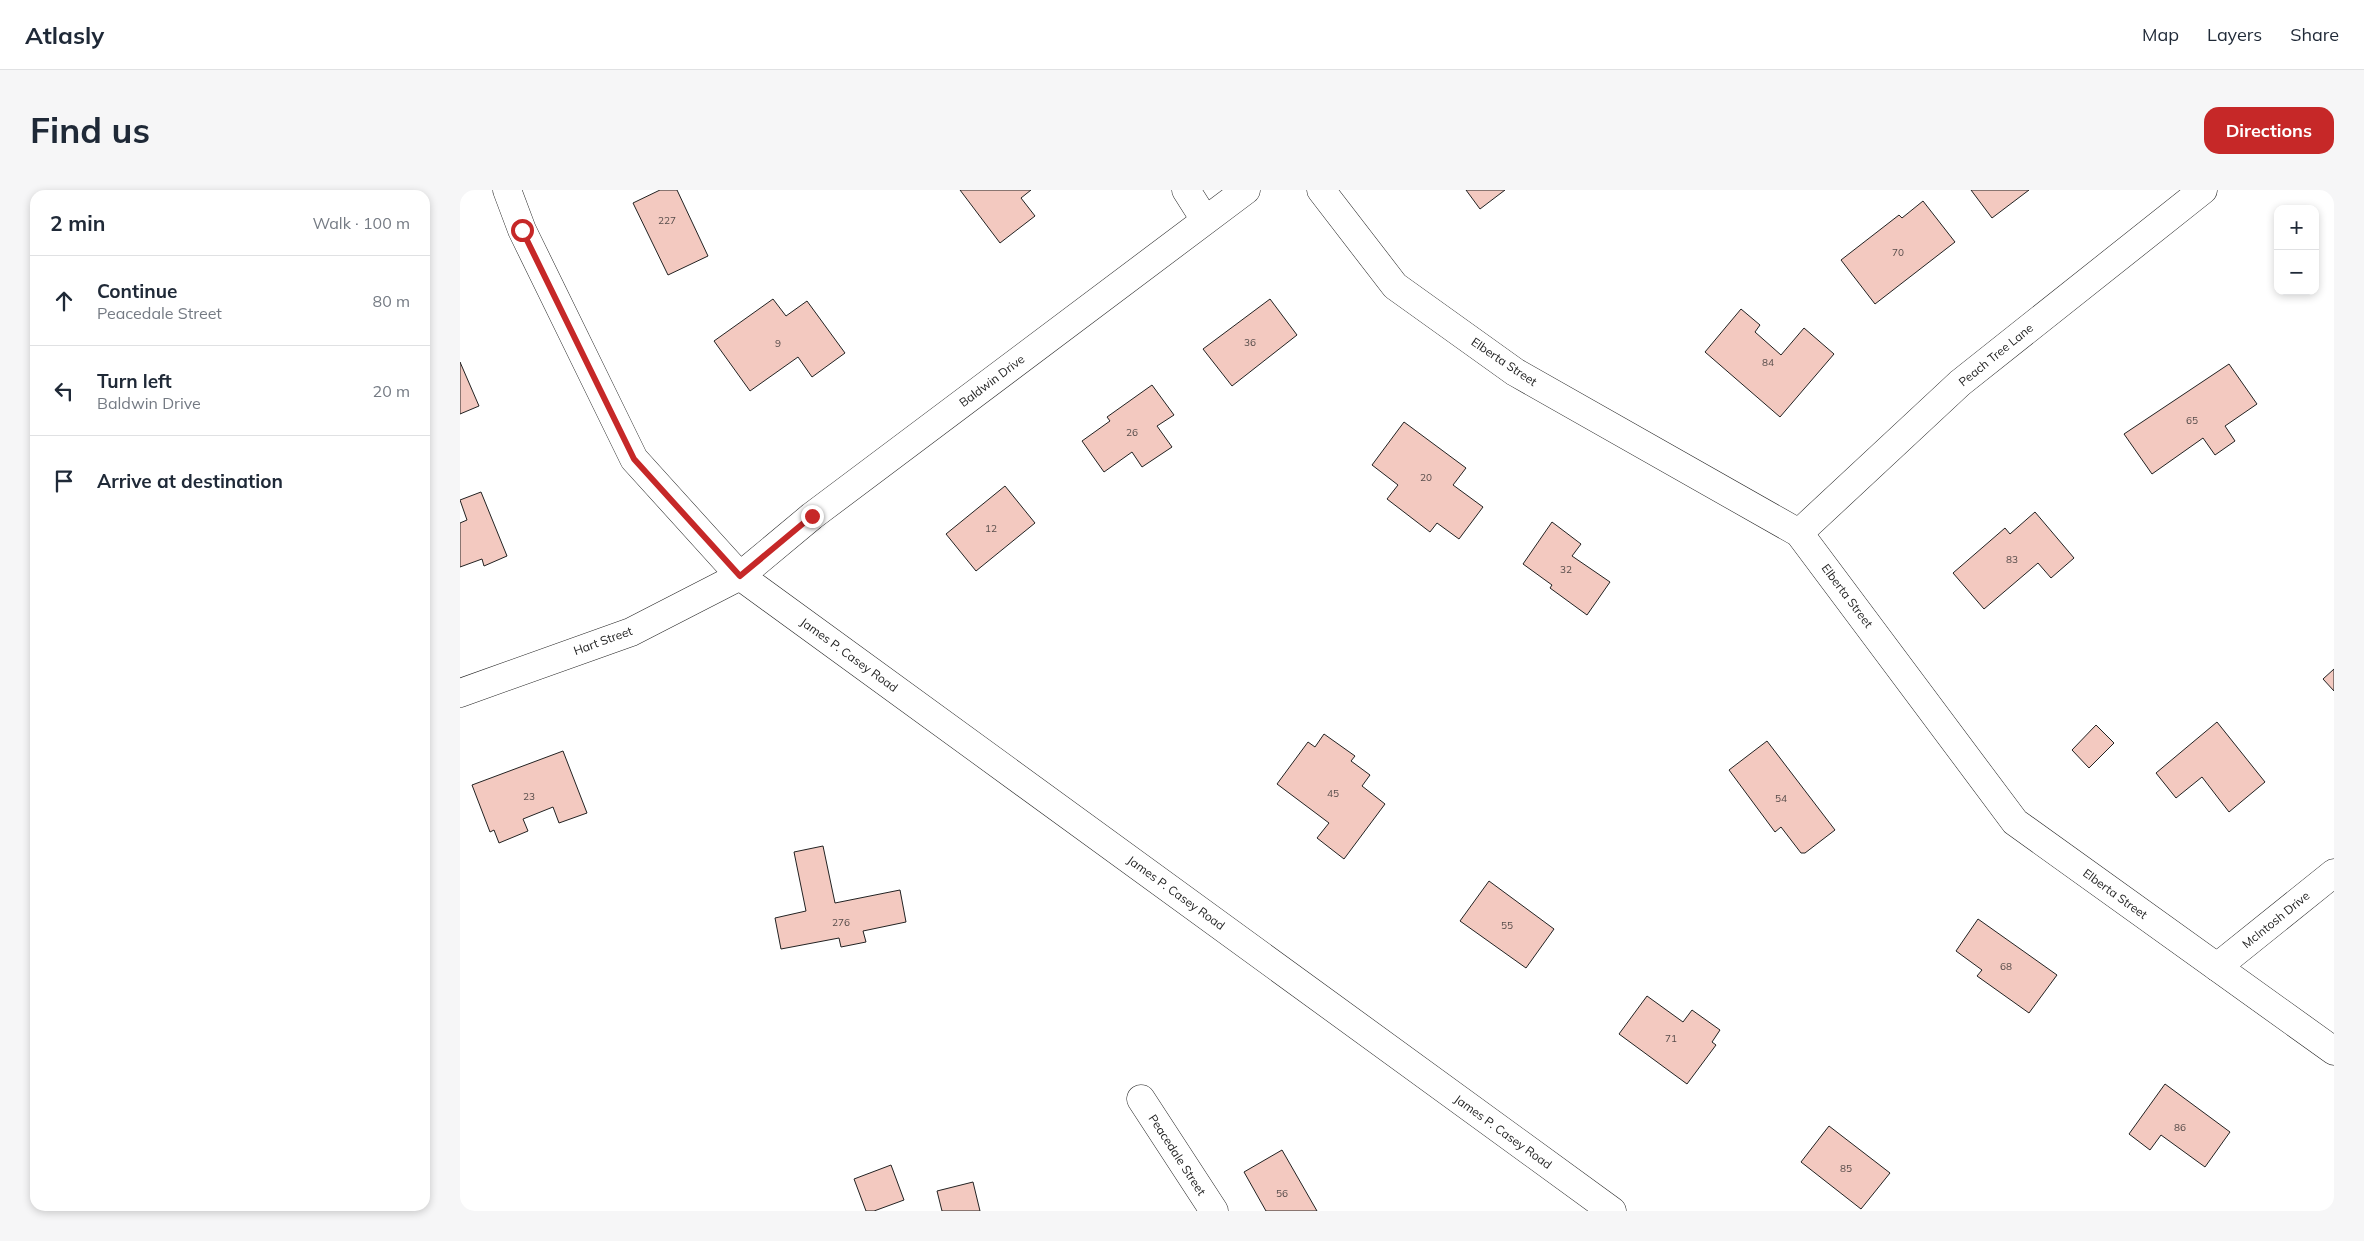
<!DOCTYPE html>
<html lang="en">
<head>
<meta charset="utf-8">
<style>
  body { margin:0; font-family:Mulish,sans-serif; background:#f6f6f7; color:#1f2937 }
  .controls { position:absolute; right:15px; top:15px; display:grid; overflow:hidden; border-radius:10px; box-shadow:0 2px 8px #0003 }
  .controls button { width:45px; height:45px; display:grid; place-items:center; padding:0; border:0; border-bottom:1px solid #e0e1e3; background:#fff; color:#1f2937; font:25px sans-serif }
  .stop { position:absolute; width:15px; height:15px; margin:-11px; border:4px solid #c62828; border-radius:50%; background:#fff }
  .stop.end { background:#c62828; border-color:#fff; box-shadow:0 1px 5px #0008 }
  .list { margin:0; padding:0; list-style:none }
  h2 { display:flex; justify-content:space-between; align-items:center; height:65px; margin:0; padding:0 20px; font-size:21px }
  h2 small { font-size:16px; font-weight:400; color:#747a83 }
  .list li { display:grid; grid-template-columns:32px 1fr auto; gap:15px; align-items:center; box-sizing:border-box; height:90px; padding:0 20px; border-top:1px solid #e0e1e3 }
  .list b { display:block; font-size:19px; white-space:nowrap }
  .list p { margin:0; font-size:16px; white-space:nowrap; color:#747a83 }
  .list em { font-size:16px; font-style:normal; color:#747a83 }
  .icon { flex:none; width:28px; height:28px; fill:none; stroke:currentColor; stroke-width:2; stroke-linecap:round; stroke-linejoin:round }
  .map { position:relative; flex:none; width:1874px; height:1021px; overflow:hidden; border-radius:15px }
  header { display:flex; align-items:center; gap:30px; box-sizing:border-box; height:70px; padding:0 25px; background:#fff; border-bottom:1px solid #e0e1e3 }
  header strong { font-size:24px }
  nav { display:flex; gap:28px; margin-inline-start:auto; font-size:18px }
  .intro { display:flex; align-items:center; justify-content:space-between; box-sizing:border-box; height:120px; padding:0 30px }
  h1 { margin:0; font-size:35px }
  .button { padding:12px 22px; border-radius:15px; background:#c62828; color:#fff; font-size:18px; font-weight:700 }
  main { display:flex; gap:30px; padding:0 30px }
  aside { flex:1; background:#fff; border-radius:15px; box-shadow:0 2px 8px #0003 }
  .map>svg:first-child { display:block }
</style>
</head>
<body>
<header>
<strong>Atlasly</strong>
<nav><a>Map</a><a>Layers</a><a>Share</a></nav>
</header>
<div class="intro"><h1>Find us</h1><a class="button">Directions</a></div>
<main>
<aside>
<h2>2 min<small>Walk · 100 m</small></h2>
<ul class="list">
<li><svg class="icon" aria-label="ahead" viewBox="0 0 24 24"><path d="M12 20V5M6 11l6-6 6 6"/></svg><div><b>Continue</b><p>Peacedale Street</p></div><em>80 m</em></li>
<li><svg class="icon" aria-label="left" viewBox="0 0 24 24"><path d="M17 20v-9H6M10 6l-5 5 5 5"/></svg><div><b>Turn left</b><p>Baldwin Drive</p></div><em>20 m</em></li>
<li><svg class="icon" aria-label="arrive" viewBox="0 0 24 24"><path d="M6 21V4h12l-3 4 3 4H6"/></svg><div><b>Arrive at destination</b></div></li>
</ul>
</aside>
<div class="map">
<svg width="1874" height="1021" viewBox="0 0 1874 1021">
  <rect width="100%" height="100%" fill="#fff"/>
  <g fill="#f3c9c0" stroke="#222">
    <polygon points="200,0 217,0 248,66 208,85 173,13"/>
    <polygon points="500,0 571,0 561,8 575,26 540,53"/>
    <polygon points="1006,0 1045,0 1020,19"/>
    <polygon points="1511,0 1569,0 1532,28"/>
    <polygon points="1463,11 1495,52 1415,114 1381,70 1439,25 1442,28"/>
    <polygon points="313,109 326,126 347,111 385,163 352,187 338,167 290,201 254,151"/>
    <polygon points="810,109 837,145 772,196 743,159"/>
    <polygon points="1281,119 1300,135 1295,142 1321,165 1344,138 1374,164 1320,227 1245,162"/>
    <polygon points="0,172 19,216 0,224"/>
    <polygon points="1769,174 1797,214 1765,236 1775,251 1755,265 1743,248 1692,284 1664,244"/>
    <polygon points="692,195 714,225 697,236 712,257 682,277 672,262 644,282 622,251 650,231 647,227"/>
    <polygon points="944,232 1006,278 993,295 1023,317 999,349 977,333 970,342 927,309 938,295 912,275"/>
    <polygon points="545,296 575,333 516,381 486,344"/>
    <polygon points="21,302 47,366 24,376 22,369 0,377 0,333 7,330 0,310"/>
    <polygon points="1575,322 1614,368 1591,388 1578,373 1524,419 1493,383 1545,338 1550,344"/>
    <polygon points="1092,332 1121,354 1112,366 1150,392 1127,425 1090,398 1092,395 1063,374"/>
    <polygon points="1874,479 1874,501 1863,489"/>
    <polygon points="1757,532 1805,592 1769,622 1742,587 1716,608 1696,583"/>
    <polygon points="1636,535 1654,553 1629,578 1612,560"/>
    <polygon points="864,544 895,566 891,571 910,585 902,596 925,614 884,669 857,648 869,633 817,594 848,552 855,557"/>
    <polygon points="1307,551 1375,640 1345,663 1341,663 1321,637 1315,642 1269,580"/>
    <polygon points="103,561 127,623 99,633 93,617 63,629 68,641 39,653 34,640 30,642 12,595"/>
    <polygon points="363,656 375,713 440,700 446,732 403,741 406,752 381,757 379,748 321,759 315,728 346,721 334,662"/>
    <polygon points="1029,691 1094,739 1066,778 1000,731"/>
    <polygon points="1518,729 1597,785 1569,823 1517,786 1522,780 1496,761"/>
    <polygon points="1187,806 1223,832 1232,820 1260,840 1252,852 1256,855 1227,894 1159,844"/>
    <polygon points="1705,894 1770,942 1745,977 1701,945 1690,960 1669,944"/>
    <polygon points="1369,936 1430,983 1401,1019 1341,972"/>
    <polygon points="822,960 857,1021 806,1021 784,982"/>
    <polygon points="431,975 444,1010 414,1021 406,1021 394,989"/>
    <polygon points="513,992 520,1021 482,1021 477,1001"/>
  </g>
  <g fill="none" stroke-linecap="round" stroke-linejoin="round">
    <defs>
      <g id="minor">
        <polyline points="726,0 745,30"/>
        <polyline points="861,0 935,96 1055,182 1339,343 1555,632 1874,861"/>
        <polyline points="1339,343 1500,193 1743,0"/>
        <polyline points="0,503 171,442 280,386 352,326 786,0"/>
        <polyline points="1757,777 1874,683"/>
        <polyline points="681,909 754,1021"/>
      </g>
      <polyline id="secondary" points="47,0 62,40 174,269 280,386 1152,1021"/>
    </defs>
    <use href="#minor" stroke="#222" stroke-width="29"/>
    <use href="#secondary" stroke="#222" stroke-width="29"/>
    <use href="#minor" stroke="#fff" stroke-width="28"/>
    <use href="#secondary" stroke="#fff" stroke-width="28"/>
  </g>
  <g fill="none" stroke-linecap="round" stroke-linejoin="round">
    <polyline stroke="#c62828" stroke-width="6" points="62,40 174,269 280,386 352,326"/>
  </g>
  <g text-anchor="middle" stroke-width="4" stroke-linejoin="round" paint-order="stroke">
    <g font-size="10" fill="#564c4a">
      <text x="207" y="34">227</text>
      <text x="1438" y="66">70</text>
      <text x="790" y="156">36</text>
      <text x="318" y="157">9</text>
      <text x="1308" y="176">84</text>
      <text x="1732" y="234">65</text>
      <text x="672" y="246">26</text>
      <text x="966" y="291">20</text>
      <text x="531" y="342">12</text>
      <text x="1552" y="373">83</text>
      <text x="1106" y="383">32</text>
      <text x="873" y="607">45</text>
      <text x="69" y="610">23</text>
      <text x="1321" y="612">54</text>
      <text x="381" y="736">276</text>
      <text x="1047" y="739">55</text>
      <text x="1546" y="780">68</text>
      <text x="1211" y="852">71</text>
      <text x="1720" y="941">86</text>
      <text x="1386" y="982">85</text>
      <text x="822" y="1007">56</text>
    </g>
    <g font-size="12" fill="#222" stroke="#fff">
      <text transform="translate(1536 165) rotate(-39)" y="4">Peach Tree Lane</text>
      <text transform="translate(1044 172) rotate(34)" y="4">Elberta Street</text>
      <text transform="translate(532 191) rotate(-37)" y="4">Baldwin Drive</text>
      <text transform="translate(1387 406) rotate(53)" y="4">Elberta Street</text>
      <text transform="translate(143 451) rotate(-20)" y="4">Hart Street</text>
      <text transform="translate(389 465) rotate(36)" y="4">James P. Casey Road</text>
      <text transform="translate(716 703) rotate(36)" y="4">James P. Casey Road</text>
      <text transform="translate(1655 704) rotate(36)" y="4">Elberta Street</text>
      <text transform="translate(1816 730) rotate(-39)" y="4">McIntosh Drive</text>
      <text transform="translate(1043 942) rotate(36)" y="4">James P. Casey Road</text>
      <text transform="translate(717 965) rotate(57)" y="4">Peacedale Street</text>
    </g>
  </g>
</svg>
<div class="controls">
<button>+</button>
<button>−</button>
</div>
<div class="stop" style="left:62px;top:40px"></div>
<div class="stop end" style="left:352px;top:326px"></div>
</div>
</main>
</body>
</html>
